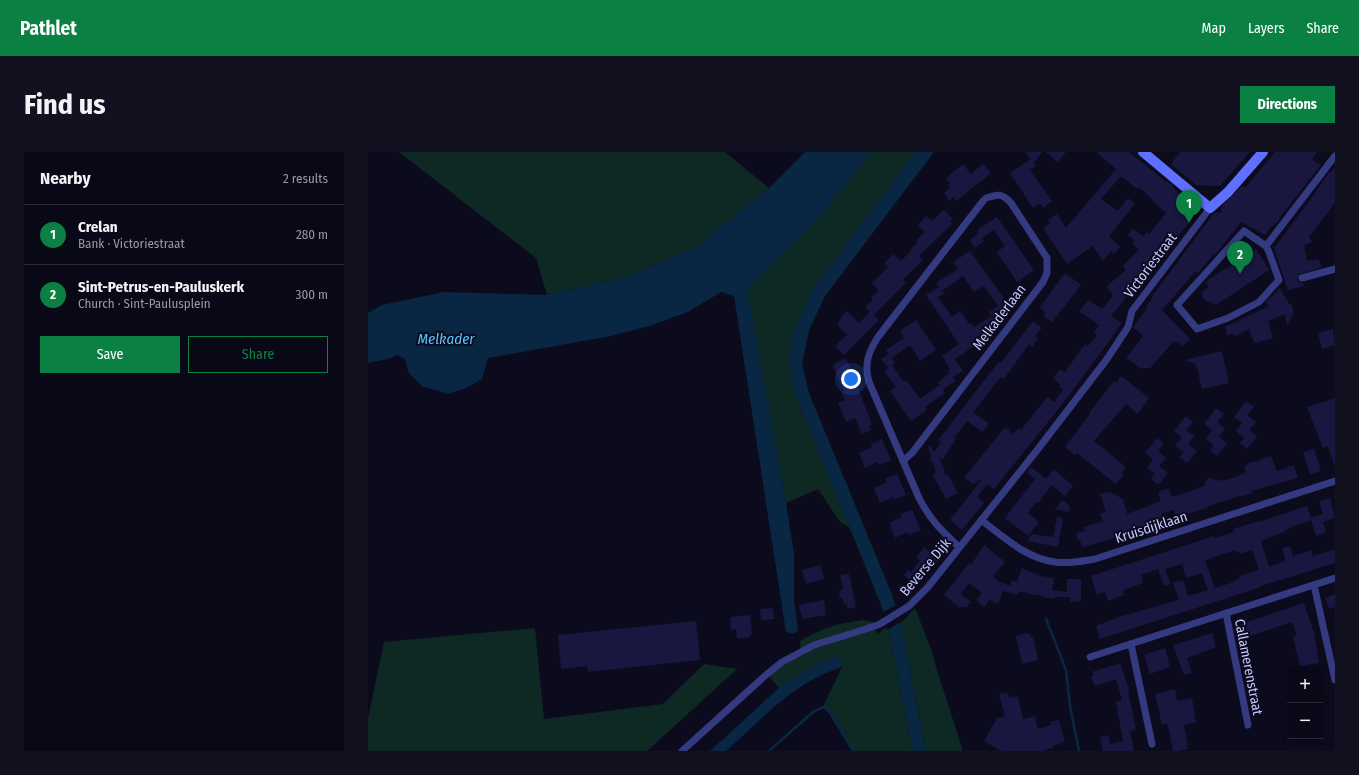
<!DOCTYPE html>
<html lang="en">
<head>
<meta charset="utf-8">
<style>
  body { margin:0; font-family:"Fira Sans Condensed",sans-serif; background:#12111f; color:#f1f3f6 }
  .controls { position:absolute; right:12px; bottom:12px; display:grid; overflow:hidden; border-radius:0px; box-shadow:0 2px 6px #0003 }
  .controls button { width:36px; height:36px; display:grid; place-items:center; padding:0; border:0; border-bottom:1px solid #292935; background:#090816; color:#f1f3f6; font:20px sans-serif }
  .you { position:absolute; left:483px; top:227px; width:14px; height:14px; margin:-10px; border:3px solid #fff; border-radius:50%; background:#1a73e8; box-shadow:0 0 0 6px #1a73e833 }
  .badge { display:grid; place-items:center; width:26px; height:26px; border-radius:50%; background:#0b8043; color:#fff; font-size:13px; font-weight:700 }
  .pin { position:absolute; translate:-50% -33px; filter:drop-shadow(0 1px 2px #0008) }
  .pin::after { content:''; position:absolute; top:21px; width:14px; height:12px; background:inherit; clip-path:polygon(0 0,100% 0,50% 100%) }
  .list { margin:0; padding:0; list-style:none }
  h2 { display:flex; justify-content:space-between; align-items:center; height:52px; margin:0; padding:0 16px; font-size:17px }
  h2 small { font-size:13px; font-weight:400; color:#999aa1 }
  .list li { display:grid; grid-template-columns:26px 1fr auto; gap:12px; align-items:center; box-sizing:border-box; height:60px; padding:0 16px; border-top:1px solid #292935 }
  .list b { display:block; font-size:15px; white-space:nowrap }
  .list p { margin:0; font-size:13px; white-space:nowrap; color:#999aa1 }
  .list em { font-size:13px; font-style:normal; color:#999aa1 }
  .actions { display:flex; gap:8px; padding:12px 16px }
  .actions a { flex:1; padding:9px 0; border:1px solid #0b8043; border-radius:0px; text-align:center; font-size:14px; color:#0b8043 }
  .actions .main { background:#0b8043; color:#fff }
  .map { position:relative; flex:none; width:967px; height:599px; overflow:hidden; border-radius:0px }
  header { display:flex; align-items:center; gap:24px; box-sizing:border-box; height:56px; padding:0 20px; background:#0b8043; color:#fff }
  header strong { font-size:19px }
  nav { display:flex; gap:22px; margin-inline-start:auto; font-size:14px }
  .intro { display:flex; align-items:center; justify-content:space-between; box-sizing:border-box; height:96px; padding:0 24px }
  h1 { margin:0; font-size:28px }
  .button { padding:10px 18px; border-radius:0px; background:#0b8043; color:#fff; font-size:14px; font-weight:700 }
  main { display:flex; gap:24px; padding:0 24px }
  aside { flex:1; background:#090816; border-radius:0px; box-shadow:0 2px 6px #0003 }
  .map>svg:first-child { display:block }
</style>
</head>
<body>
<header>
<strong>Pathlet</strong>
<nav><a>Map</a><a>Layers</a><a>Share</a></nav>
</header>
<div class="intro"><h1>Find us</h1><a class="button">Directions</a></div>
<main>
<aside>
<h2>Nearby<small>2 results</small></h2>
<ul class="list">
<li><span class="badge">1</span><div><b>Crelan</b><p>Bank · Victoriestraat</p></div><em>280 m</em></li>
<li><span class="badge">2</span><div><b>Sint-Petrus-en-Pauluskerk</b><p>Church · Sint-Paulusplein</p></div><em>300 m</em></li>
</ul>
<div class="actions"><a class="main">Save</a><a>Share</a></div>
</aside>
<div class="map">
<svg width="967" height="599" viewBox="0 0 967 599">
  <rect width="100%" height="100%" fill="#0c0b1e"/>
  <g fill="#0e2824">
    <polygon points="31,0 357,0 401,36 328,95 258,125 179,143 168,106"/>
    <polygon points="503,0 548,0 445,137 428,245 482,376 472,370 450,337 418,351 378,135 388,128 449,68"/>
    <polygon points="547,456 566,505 567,512 595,599 558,599 533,471"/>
    <path d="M495 468 505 470 509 482 520 474 545 599H485L461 559 455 555 474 515 472 510H453L424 526 411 536 401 524 416 512 433 503 432 489C454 476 470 471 495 468Z"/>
    <polygon points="167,476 176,567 295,552 336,512 369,517 279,599 0,599 0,566 16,490"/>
  </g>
  <g fill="#092743">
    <polygon points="437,0 503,0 449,68 388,128 379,135 418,351 426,402 426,447 430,479 425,482 418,480 366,144 353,140 320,160 281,174 243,184 120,206 114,227 98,236 80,242 54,234 41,221 37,207 29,203 20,207 0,211 0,161 14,153 76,140 179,143 258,125 328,95 401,36"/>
    <polygon points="548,0 566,0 457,144 441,178 434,212 441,241 525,445 533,471 558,599 545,599 520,474 512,450 428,245 420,212 428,174 445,137"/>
    <path d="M471 504 474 515C426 530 395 566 358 599H342L411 536 424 526 453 510Z"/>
  </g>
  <polygon fill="#0c0b1e" points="529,453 535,469 519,478 513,461"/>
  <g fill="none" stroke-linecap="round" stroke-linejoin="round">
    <g stroke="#092743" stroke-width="2.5">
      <polyline points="678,467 698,518 702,554 711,599"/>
      <polyline points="401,599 445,560 455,555 461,559 485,599"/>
    </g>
  </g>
  <g fill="#191640" fill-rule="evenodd">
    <polygon points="657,0 674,0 666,11 668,14 662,18 684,49 675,56 673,52 670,52 665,56 642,21 663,7"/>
    <polygon points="678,0 698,0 690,10"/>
    <polygon points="728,0 761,0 786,20 798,30 799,29 806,35 805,36 824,52 825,66 743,164 754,171 731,203 692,255 626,337 619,332 609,345 616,351 594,378 582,368 615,326 605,332 596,326 637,275 645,282 651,276 653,278 679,245 686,250 695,238 691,235 693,233 685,226 692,217 697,220 717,192 720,194 729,183 726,180 731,173 711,159 720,148 734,157 745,144 739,134 758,118 755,114 771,97 764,92 767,89 760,83 765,77 775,84 779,80 781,82 798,61 785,50 786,49 771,35 769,37 753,24 733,47 750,59 760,46 767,52 741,84 752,95 746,102 743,99 735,109 725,94 699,112 675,76 682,71 680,68 689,62 698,76 748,17"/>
    <polygon points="812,0 882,0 852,34 828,33 803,12"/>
    <polygon points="907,0 949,0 944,7 953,13 911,66 912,67 905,74 904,74 898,82 895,82 873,70 847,103 846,102 830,121 827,120 794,158 822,187 814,194 810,190 808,191 806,189 782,216 776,216 774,217 758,206 775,184 765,175 779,156 778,155 786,143 785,143 846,61 853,60 854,54 874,34 877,36"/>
    <polygon points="595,12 603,22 615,12 623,21 588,49 585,45 581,49 576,41 582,35 580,33 582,32 578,27 581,23"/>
    <polygon points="967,15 967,51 941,85 944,90 936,93 939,109 951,107 953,116 931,122 929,128 932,131 935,131 936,134 920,138 906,96 945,44 960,22 961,20 962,21"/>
    <polygon points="576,58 585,67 582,70 584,72 551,104 555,108 535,127 538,131 506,163 511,168 476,203 467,194 479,183 469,173 474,165 473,164 479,159 491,171 502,160 497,155 505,148 503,146 511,138 504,131 520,115 516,112 525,102 533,109 544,98 543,97 550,90 548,88 557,80 550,73 558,64 564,69"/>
    <polygon points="629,65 666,118 649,130 629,100 637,94 626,78 614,86 616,89 607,96 602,88 611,81 609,78"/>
    <polygon points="888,97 901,118 851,151 847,153 844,150 837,149 834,144 835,139 841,135 837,130"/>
    <polygon points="602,99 643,156 627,167 621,160 630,154 616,134 606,140 595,124 574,139 568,131 590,117 585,110"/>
    <polygon points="697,121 713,133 684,170 675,164 678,161 672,155"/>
    <polygon points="571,135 576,142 570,145 584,165 592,159 601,172 603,171 606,175 624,164 630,171 610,185 613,189 587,207 595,219 585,225 588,229 575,237 577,241 557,255 559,258 543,269 522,239 528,235 516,219 524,213 536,230 538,228 552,247 572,233 570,230 582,221 580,218 582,217 574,204 591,192 558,143"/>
    <polygon points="912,136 921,152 923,151 926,160 919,174 917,162 900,169 905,186 886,191 881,177 867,184 865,181 859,184 857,175 901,154 898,150"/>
    <polygon points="548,168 568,198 552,209 542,193 524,206 527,211 520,216 513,207 521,202 518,198 536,186 532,179"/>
    <polygon points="665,169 674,176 667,184 670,187 664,195 661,192 636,227 633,225 605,260 620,271 619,275 614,280 599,269 586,286 588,287 574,308 570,305 578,320 576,318 577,324 580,323 590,341 578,347 564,322 568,321 565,310 561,307 563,305 560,294 562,293 566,300 570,295 573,290 570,288 575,282 626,216 631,210 633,211"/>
    <polygon points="965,177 967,193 954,197 950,181"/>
    <polygon points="854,199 861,231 834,237 828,212 816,208"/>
    <polygon points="478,206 504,272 501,274 503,278 494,282 487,266 478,270 470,251 477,248 473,241 476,239 465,214 467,213 467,211"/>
    <polygon points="753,224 781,246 770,262 758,252 726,289 758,315 754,321 756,322 748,332 709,301 707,303 697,295 722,262 721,261 746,229 748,231"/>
    <polygon points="967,246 967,312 966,312 960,294 955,296 939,255"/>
    <polygon points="878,249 886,255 879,263 888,270 881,278 889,285 879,297 872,291 876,286 868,279 874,271 866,265"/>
    <polygon points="848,256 856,262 849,270 857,277 851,285 859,292 849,304 842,298 846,293 838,287 844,278 836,272"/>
    <polygon points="818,264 825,270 818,278 827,284 820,292 829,299 819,311 811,305 816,300 807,294 814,285 806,279"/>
    <polygon points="789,286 796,291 790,299 798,306 791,314 800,321 790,333 783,327 787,322 779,316 785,307 777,301"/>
    <polygon points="514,287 523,308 511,313 510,310 497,316 491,301 504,295 503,292"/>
    <polygon points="946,297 953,319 942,323 935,300"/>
    <polygon points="903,304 909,319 919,316 920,314 926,314 930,326 884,339 885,341 872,345 871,344 838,355 839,356 808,366 806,358 793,362 795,370 781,375 781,373 767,378 767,379 730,391 714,395 712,388 710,388 708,381 717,379 716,375 735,369 732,362 738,360 732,342 742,340 755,347 759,362 793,349 790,340 800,336 804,345 814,342 836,334 840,325 849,329 855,327 856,329 878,321 876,314 881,312 881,311 893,308 892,307"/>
    <polygon points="663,315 678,327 686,317 705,334 697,344 684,333 670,351 668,350 660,361 671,370 660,384 637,366 667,327 659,320"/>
    <polygon points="529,322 538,343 526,348 525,345 512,351 506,336 519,330 517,327"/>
    <path d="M962 346 967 366 955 370 958 380 948 384 943 368 922 375 923 376 917 378 918 379 893 389 901 415 918 409 914 396 922 394 925 404 943 398 945 404 967 397V411L893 434 890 436 732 487 728 474 751 465 811 448 805 431 815 428 820 444 840 438 834 421 818 426 814 412 797 417 802 432 796 434 790 417 773 423 775 431 755 438 756 443 740 449 737 440 729 443 723 424 846 384V386L866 380 865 377 891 369V370L939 354 943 366 955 362 951 349ZM867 398 868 401 872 399 873 402 884 398 891 418 871 424 872 426 866 428V430L847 436 837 408Z"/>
    <polygon points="694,348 702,354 701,360 687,357"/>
    <polygon points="544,358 553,378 541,383 540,380 527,386 521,371 534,365 532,362"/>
    <polygon points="689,365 695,366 690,395 659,389 664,382 685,385"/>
    <polygon points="616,393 637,410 625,424 632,430 642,434 644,428 649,430 654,416 672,424 686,426 684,438 699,440 699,427 713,427 713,449 702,450 702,445 687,445 686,447 674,445 674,444 661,442 654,439 653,440 651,440 650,443 635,439 630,452 621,448 616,455 608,448 614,441 601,431 593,442 603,450 598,455 591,455 576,443 601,411 603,413"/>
    <polygon points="556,395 571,408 548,434 536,423 540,418 543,420 552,409 548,406"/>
    <polygon points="452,413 456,427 438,432 434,418"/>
    <polygon points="479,422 481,422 488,455 479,457 479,452 476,452 474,446 472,446 471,439 475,438 472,423"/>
    <polygon points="967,442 967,455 961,457 957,446"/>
    <polygon points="456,448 458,463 434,467 431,453"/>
    <polygon points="936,451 946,481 951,511 932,514 925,484 929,483 924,470 873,487 869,476 871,475 870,473"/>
    <polygon points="405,456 406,467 393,468 392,457"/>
    <polygon points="382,463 384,482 382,482 382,485 369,487 368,477 363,478 362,465"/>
    <polygon points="328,469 332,508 220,520 219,514 193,517 190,483"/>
    <polygon points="658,481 662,482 663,485 665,484 670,508 654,512 648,484"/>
    <polygon points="844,481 848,495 819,506 824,521 816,523 805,493"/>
    <polygon points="797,496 802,515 782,522 776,503"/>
    <polygon points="752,511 762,540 760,540 768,578 762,579 766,599 735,599 732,585 740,583 742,592 755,589 748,550 754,548 748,527 727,534 723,525 726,524 724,520"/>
    <polygon points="807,537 809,549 824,546 828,570 816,573 820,593 818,593 819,597 811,599 805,599 800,572 794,573 787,542"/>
    <polygon points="639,540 641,546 650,544 655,567 667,564 670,577 683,573 682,570 691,568 697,590 685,594 685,596 674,599 633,599 616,589 629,566 637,564 631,542"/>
  </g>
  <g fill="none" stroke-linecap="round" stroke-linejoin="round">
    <g stroke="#333a7f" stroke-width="7">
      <polygon points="876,79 898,94 901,100 911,128 891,150 860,166 829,177 809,153"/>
      <polyline points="898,94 967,4"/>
      <polyline points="934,126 967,117"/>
      <path d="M535 309 544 301 675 130 679 121V106L643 51C634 41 630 42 618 46"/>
      <path d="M613 368C636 385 657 406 687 410 700 412 714 409 727 407L967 329"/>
      <path d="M591 395C573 378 563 369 551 346L501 230C496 212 500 201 510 185L615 49"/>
      <polyline points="946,433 967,528"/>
      <polyline points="858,461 880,573"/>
      <polyline points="763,492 784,592"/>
      <polyline points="722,505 967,426"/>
      <polyline points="314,599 399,522 414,510 446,493 498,477 512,472 541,454 560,435 670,297 739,207 760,175 764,159 842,56"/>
    </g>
    <polyline stroke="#5f6fff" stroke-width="10" points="775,0 842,56 860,40 895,0"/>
  </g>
  <g text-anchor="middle" stroke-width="4" stroke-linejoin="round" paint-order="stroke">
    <g font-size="14" fill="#c8c8ff" stroke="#0c0b1e">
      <text transform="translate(782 113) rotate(-53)" y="5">Victoriestraat</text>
      <text transform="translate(631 165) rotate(-53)" y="5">Melkaderlaan</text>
      <text transform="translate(783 375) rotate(-18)" y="5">Kruisdijklaan</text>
      <text transform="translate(557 415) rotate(-50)" y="5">Beverse Dijk</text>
      <text transform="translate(881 515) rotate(79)" y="5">Callamerenstraat</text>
    </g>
    <g font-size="15" font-style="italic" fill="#56c6ff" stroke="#0c0b1e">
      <text x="78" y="192">Melkader</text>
    </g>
  </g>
</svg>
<div class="controls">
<button>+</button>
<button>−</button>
</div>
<div class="you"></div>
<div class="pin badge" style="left:821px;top:71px">1</div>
<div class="pin badge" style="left:872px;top:122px">2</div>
</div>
</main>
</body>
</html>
